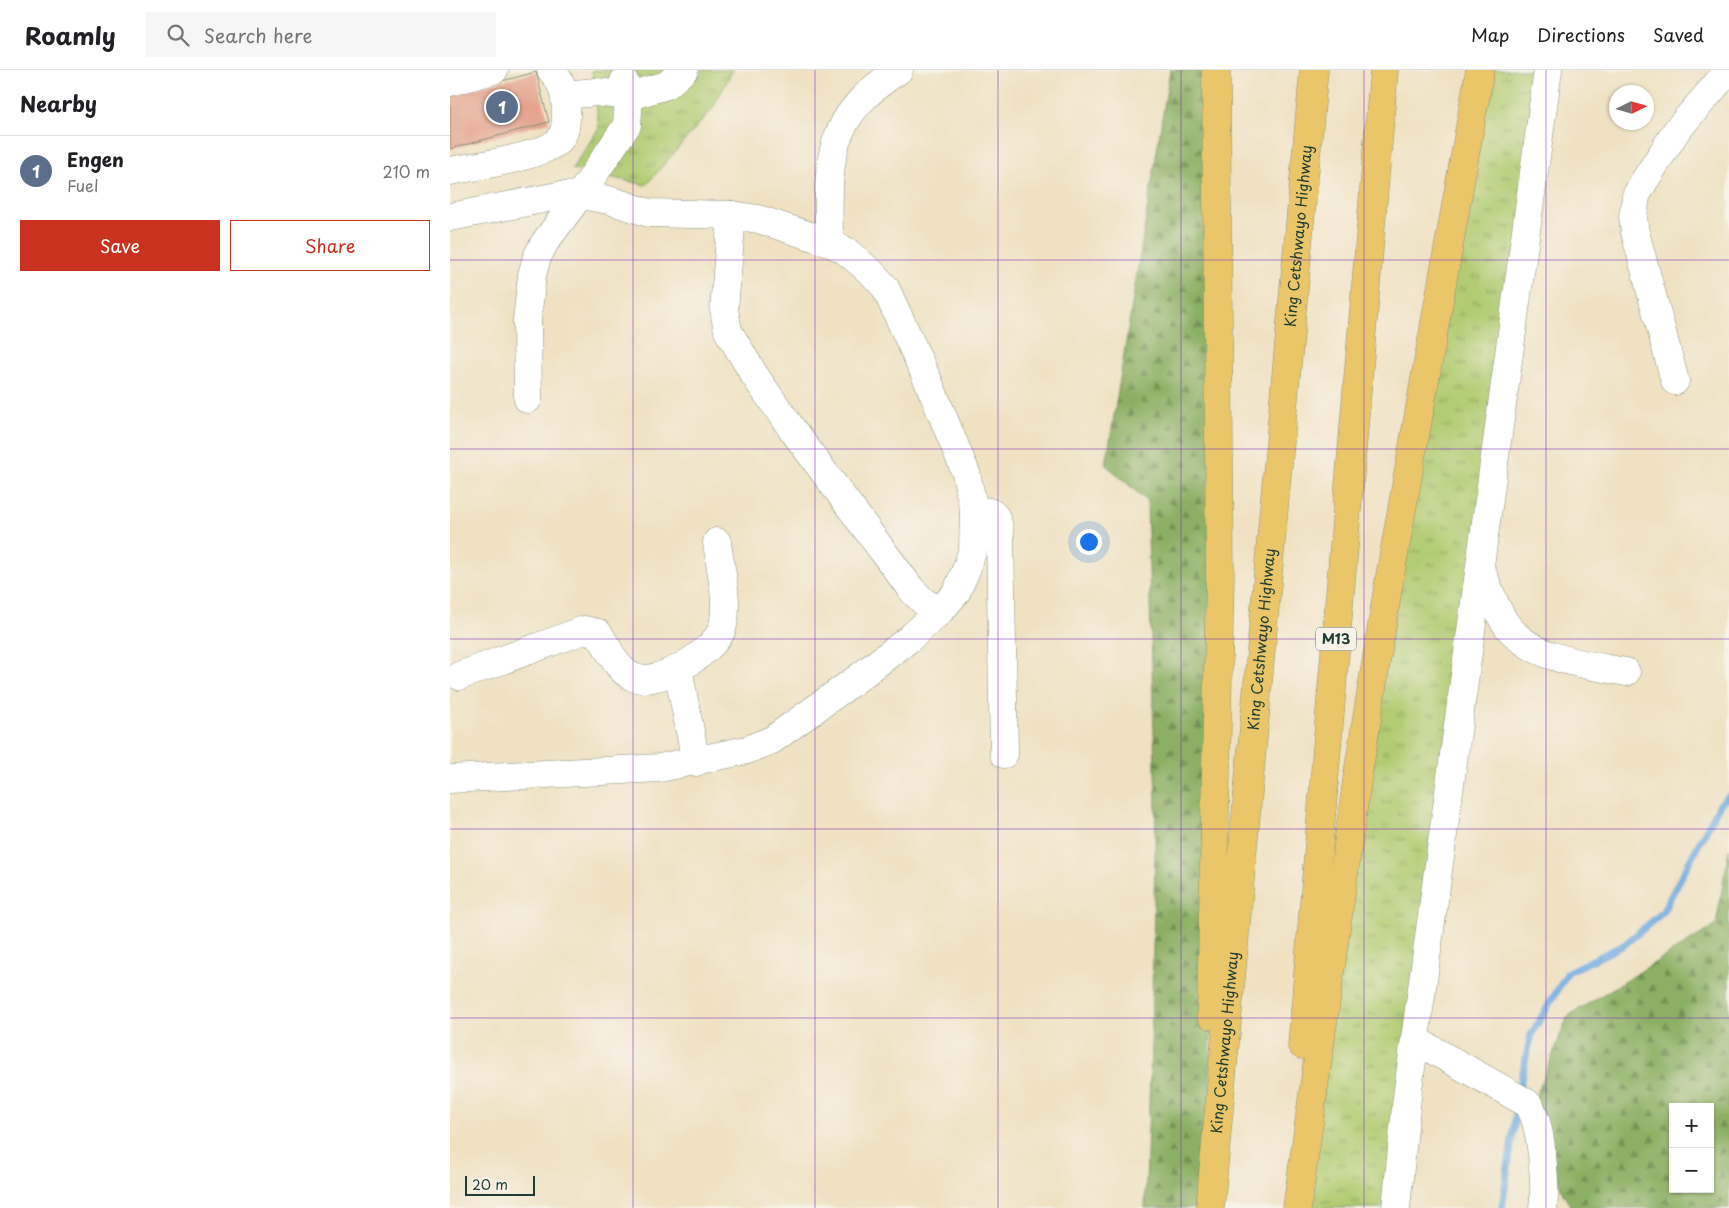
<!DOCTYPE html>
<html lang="en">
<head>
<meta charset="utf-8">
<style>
  body { margin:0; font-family:"Playpen Sans",sans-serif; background:#f6f6f6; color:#202124 }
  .controls { position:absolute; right:15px; bottom:15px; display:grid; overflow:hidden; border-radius:0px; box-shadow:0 1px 4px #0004 }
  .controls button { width:45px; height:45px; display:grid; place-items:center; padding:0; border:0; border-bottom:1px solid #e0e0e0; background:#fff; color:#202124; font:25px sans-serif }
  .compass { position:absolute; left:1159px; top:15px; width:45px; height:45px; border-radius:50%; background:#fff; box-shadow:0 1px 4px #0004; rotate:85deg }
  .scale { position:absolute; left:15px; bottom:12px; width:70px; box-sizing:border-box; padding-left:5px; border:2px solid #1f3d34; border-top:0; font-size:14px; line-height:18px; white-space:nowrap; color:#1f3d34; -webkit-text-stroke:4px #f7f3e8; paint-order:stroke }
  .you { position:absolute; left:638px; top:471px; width:18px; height:18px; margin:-12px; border:4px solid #fff; border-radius:50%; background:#1a73e8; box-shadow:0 0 0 8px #1a73e833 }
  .badge { display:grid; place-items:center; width:32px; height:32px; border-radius:50%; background:#c8321e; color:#fff; font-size:16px; font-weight:700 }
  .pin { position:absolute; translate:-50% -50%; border:2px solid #fff; box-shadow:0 1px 5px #0006 }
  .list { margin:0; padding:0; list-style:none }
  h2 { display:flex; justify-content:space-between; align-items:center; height:65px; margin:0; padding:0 20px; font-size:21px }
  h2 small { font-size:16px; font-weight:400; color:#757577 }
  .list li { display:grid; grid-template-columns:32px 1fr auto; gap:15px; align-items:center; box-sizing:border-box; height:70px; padding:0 20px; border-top:1px solid #e0e0e0 }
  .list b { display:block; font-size:19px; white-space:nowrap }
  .list p { margin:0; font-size:16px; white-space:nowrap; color:#757577 }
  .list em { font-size:16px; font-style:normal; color:#757577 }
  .actions { display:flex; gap:10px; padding:15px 20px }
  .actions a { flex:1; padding:11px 0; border:1px solid #c8321e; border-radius:0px; text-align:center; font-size:18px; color:#c8321e }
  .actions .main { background:#c8321e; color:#fff }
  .icon { flex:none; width:28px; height:28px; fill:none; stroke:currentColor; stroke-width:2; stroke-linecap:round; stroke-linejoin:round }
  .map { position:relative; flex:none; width:1279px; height:1138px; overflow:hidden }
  header { display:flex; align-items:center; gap:30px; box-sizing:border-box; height:70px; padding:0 25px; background:#fff; border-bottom:1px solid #e0e0e0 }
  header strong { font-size:24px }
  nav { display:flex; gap:28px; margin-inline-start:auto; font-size:18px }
  .search { width:350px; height:45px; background:#f6f6f6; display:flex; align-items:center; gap:12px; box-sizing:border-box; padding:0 18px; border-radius:0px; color:#757577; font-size:19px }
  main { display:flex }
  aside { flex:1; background:#fff }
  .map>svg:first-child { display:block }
</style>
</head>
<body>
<header>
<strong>Roamly</strong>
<div class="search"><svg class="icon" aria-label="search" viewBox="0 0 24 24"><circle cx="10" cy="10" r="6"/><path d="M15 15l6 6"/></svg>Search here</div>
<nav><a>Map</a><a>Directions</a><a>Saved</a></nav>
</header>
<main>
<aside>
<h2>Nearby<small></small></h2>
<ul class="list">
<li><span class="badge" style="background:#5c6f8a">1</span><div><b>Engen</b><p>Fuel</p></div><em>210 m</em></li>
</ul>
<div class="actions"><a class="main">Save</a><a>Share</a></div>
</aside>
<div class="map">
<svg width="1279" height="1138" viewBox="0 0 1279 1138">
  <defs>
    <pattern id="grass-tufts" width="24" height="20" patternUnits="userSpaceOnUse" patternTransform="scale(1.25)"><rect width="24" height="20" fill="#b1cc72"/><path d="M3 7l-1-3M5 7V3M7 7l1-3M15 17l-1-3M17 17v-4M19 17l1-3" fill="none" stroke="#8fa75e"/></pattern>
    <pattern id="forest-firs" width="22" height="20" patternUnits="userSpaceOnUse" patternTransform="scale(1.25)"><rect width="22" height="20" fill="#8cb064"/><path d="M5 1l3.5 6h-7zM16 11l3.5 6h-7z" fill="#729053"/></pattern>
  </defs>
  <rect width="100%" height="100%" fill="#f7f3e8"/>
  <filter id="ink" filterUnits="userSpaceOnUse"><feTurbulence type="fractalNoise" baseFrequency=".02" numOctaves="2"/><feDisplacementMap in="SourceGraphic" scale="10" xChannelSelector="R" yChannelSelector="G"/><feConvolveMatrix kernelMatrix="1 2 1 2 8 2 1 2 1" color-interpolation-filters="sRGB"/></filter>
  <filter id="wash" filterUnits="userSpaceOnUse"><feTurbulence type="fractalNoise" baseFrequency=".0096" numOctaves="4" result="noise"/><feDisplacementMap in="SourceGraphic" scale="20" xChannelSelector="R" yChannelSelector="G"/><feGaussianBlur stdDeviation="1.12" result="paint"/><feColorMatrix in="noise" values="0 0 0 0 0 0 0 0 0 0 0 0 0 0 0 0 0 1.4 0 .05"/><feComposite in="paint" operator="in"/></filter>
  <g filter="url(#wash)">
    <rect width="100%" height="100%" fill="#efe1c2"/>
    <g fill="url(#grass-tufts)" stroke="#688453">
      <polygon points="142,0 283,0 262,39 196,115 122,99 149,58"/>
      <polygon points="1032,0 1098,0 946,1138 848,1138"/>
    </g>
    <g fill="url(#forest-firs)" stroke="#56764c" fill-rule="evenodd">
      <polygon points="720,0 766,0 760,1138 695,1138 701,979 706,731 697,431 656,395"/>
      <path d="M1279 779V1138H1122L1113 1124 1084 1032 1118 946 1266 855ZM1223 1037H1260V1119H1223Z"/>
    </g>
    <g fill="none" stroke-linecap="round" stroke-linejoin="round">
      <g stroke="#6face1" stroke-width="7">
        <polyline points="1070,1015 1081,965 1118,902 1174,875 1212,843 1270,734 1279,726"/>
        <polyline points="1052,1138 1066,1042"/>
      </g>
    </g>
    <g id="blocks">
      <polygon fill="#e4a18b" points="86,2 99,52 0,79 0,25"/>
    </g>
  </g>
  <g filter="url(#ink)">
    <use href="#blocks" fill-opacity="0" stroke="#878f7b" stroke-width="1"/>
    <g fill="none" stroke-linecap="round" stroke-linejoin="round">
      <defs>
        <g id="minor">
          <polyline points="0,12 44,0"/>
          <polyline points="115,25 146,22 179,26 217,15 234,0"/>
          <path d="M0 101C23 97 97 86 110 69 117 60 116 48 116 39 115 22 112 12 101 0"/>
          <polyline points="282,145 274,239 278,261 305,306 342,359 461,519 474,532 490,541"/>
          <polyline points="0,147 108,126 130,125 159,130 199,143 282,145 308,149 379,172 396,181 422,203 435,217 479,313 516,403 524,441 523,479 516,500 506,523 490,541 459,569 408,608 322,670 297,680 210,698 0,709"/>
          <path d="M379 172C378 92 374 48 449 0"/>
          <polyline points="1225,311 1185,162 1183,147 1186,126 1195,110 1227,60 1279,0"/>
          <polyline points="78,329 77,250 82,205 87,187 95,172 130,125 177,55 179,26 174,11"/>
          <path d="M524 441C546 440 547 445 550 465L554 684"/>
          <path d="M1030 498C1038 515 1044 535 1054 551 1079 590 1135 594 1176 602"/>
          <polyline points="228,599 246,692"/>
          <path d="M9 606 134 560 148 563C159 577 165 599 183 607 206 618 264 582 272 559 280 533 270 499 267 472"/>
          <path d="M965 970 1077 1033C1092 1048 1096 1117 1093 1138"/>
          <polyline points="946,1138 957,1027 1098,0"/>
        </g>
        <g id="highway">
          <polyline points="761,945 770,505 766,0"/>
          <polyline points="852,975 934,0"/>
          <path id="s1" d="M760 1138 864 0"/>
          <polyline points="847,1138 907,710 940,506 1030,0"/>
        </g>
      </defs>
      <use href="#minor" stroke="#878f7b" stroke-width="29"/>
      <use href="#highway" stroke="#878f7b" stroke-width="29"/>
      <use href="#minor" stroke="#fff" stroke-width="28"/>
      <use href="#highway" stroke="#eac669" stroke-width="28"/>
    </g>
  </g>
  <path fill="none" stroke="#7b2cbf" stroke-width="1" stroke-opacity="0.55" d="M183 0V1138M365 0V1138M548 0V1138M731 0V1138M914 0V1138M1096 0V1138M0 190H1279M0 379H1279M0 569H1279M0 759H1279M0 948H1279"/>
  <g text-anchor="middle" stroke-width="4" stroke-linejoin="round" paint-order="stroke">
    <rect fill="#f7f3e8" stroke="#60746a" stroke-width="1" x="866" y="557.5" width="40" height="23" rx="4"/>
    <g font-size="14" font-weight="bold" fill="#1f3d34">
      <text x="886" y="574">M13</text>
    </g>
    <g font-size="15" fill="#1f3d34" stroke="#f7f3e8">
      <text dy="5" stroke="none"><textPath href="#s1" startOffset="976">King Cetshwayo Highway</textPath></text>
      <text dy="5" stroke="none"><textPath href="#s1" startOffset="571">King Cetshwayo Highway</textPath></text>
      <text dy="5" stroke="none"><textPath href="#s1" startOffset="166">King Cetshwayo Highway</textPath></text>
    </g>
  </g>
</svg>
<div class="controls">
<button>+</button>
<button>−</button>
</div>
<svg class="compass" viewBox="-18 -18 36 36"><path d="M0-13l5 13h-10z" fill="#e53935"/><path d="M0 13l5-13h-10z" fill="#757577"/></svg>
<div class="scale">20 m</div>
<div class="you"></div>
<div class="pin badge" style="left:52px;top:37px;background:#5c6f8a">1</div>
</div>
</main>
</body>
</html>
